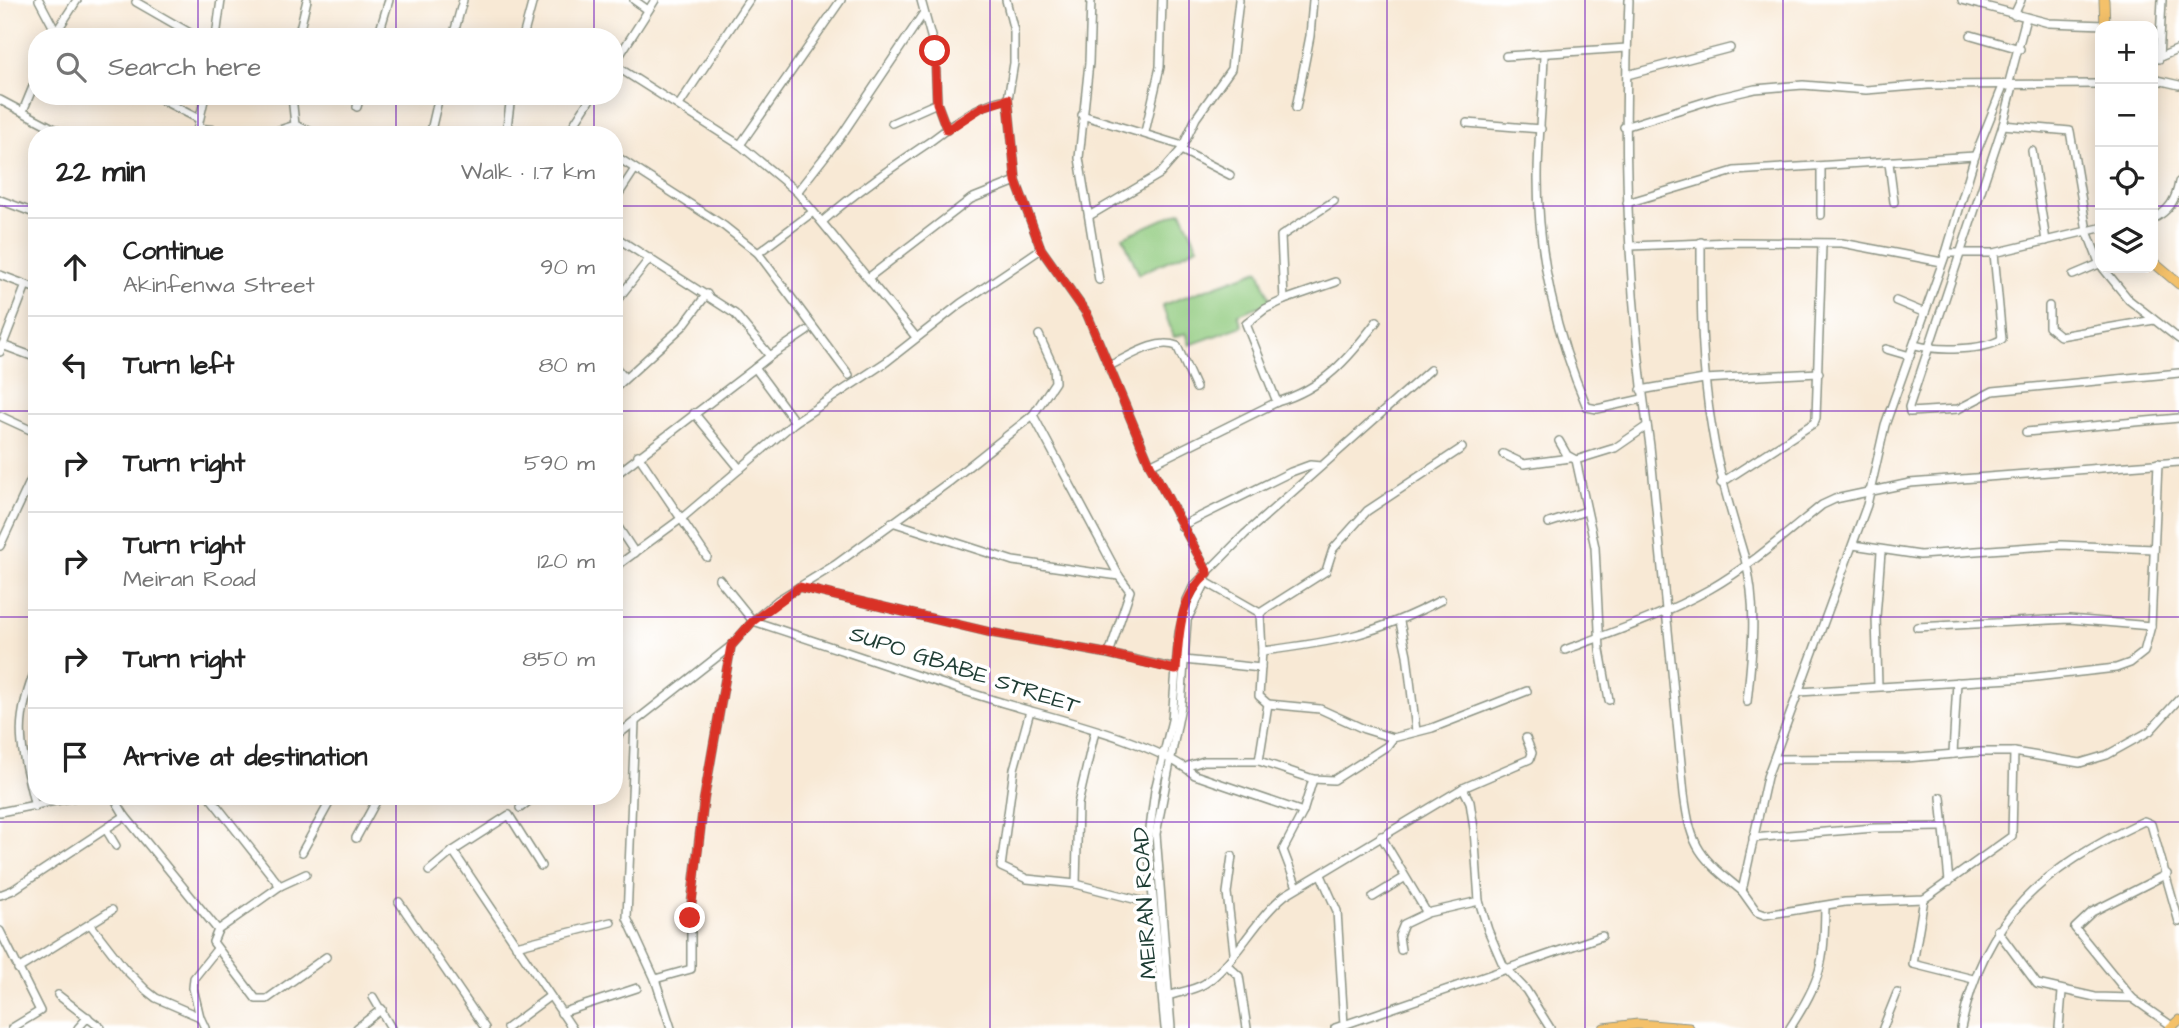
<!DOCTYPE html>
<html lang="en">
<head>
<meta charset="utf-8">
<style>
  body { margin:0; font-family:"Architects Daughter",sans-serif; background:#f2f2f2; color:#222 }
  .controls { position:absolute; right:21px; top:21px; display:grid; overflow:hidden; border-radius:14px; box-shadow:0 4px 18px #0003 }
  .controls button { width:63px; height:63px; display:grid; place-items:center; padding:0; border:0; border-bottom:2px solid #e0e0e0; background:#fff; color:#222; font:35px sans-serif }
  .stop { position:absolute; width:21px; height:21px; margin:-16px; border:5px solid #d93025; border-radius:50%; background:#fff }
  .stop.end { background:#d93025; border-color:#fff; box-shadow:0 2px 7px #0008 }
  .list { margin:0; padding:0; list-style:none }
  h2 { display:flex; justify-content:space-between; align-items:center; height:91px; margin:0; padding:0 28px; font-size:30px }
  h2 small { font-size:23px; font-weight:400; color:#767676 }
  .list li { display:grid; grid-template-columns:46px 1fr auto; gap:21px; align-items:center; box-sizing:border-box; height:98px; padding:0 28px; border-top:2px solid #e0e0e0 }
  .list b { display:block; font-size:26px; white-space:nowrap }
  .list p { margin:0; font-size:23px; white-space:nowrap; color:#767676 }
  .list em { font-size:23px; font-style:normal; color:#767676 }
  .icon { flex:none; width:38px; height:38px; fill:none; stroke:currentColor; stroke-width:2; stroke-linecap:round; stroke-linejoin:round }
  .map { position:relative; flex:none; width:2179px; height:1028px; overflow:hidden }
  .search { position:absolute; background:#fff; box-shadow:0 4px 18px #0003; left:28px; top:28px; width:595px; height:77px; display:flex; align-items:center; gap:18px; box-sizing:border-box; padding:0 24px; border-radius:28px; color:#767676; font-size:26px }
  .panel { position:absolute; background:#fff; box-shadow:0 4px 18px #0003; left:28px; top:126px; width:595px; height:679px; border-radius:28px }
  .map>svg:first-child { display:block }
</style>
</head>
<body>
<div class="map">
<svg width="2179" height="1028" viewBox="0 0 2179 1028">
  <rect width="100%" height="100%" fill="#fff"/>
  <filter id="ink" filterUnits="userSpaceOnUse"><feTurbulence type="fractalNoise" baseFrequency=".0143" numOctaves="2"/><feDisplacementMap in="SourceGraphic" scale="14" xChannelSelector="R" yChannelSelector="G"/><feConvolveMatrix kernelMatrix="1 2 1 2 8 2 1 2 1" color-interpolation-filters="sRGB"/></filter>
  <filter id="wash" filterUnits="userSpaceOnUse"><feTurbulence type="fractalNoise" baseFrequency=".00686" numOctaves="4" result="noise"/><feDisplacementMap in="SourceGraphic" scale="28" xChannelSelector="R" yChannelSelector="G"/><feGaussianBlur stdDeviation="1.57" result="paint"/><feColorMatrix in="noise" values="0 0 0 0 0 0 0 0 0 0 0 0 0 0 0 0 0 1.4 0 .05"/><feComposite in="paint" operator="in"/></filter>
  <g filter="url(#wash)">
    <rect width="100%" height="100%" fill="#f8e9d5"/>
    <g fill="#91cb7f" stroke="#58845a" stroke-width="2">
      <polygon points="1181,211 1198,247 1139,274 1123,237"/>
      <polygon points="1259,270 1271,302 1238,314 1242,326 1190,345 1186,333 1174,337 1162,305"/>
    </g>
  </g>
  <g filter="url(#ink)">
    <g fill="none" stroke-linecap="round" stroke-linejoin="round">
      <defs>
        <g id="minor">
          <polyline points="39,0 56,32"/>
          <polyline points="634,0 648,10"/>
          <polyline points="921,0 935,51 937,103 947,130"/>
          <polyline points="1006,0 1014,31 1014,63 1008,99 1016,181 1041,249 1087,314 1150,465 1208,573"/>
          <polyline points="1091,0 1089,63 1079,158 1099,280"/>
          <path d="M1629 0C1622 149 1628 298 1650 446L1684 794C1691 849 1700 857 1742 891"/>
          <polyline points="1962,0 2049,23 2105,25"/>
          <polyline points="136,2 197,37"/>
          <polyline points="2014,15 2021,0"/>
          <polyline points="1971,35 2020,49"/>
          <polyline points="53,37 77,0"/>
          <polyline points="216,37 221,0"/>
          <polyline points="298,37 307,0"/>
          <polyline points="378,37 389,0"/>
          <polyline points="453,37 463,0"/>
          <polyline points="523,37 533,0"/>
          <path d="M1544 54C1543 95 1538 137 1538 178 1538 255 1556 336 1587 407L1597 409 1642 399"/>
          <polyline points="1506,56 1627,48"/>
          <polyline points="2159,59 2162,0"/>
          <polyline points="2153,60 2179,49"/>
          <polyline points="614,64 655,0"/>
          <polyline points="614,65 740,145 797,192 916,337"/>
          <polyline points="1627,75 1730,48"/>
          <polyline points="2153,79 2179,85"/>
          <polyline points="2003,86 1975,156 1946,253 1885,425 1867,505 1767,777 1742,891 1757,912 1765,915 1845,902 1924,899 2012,836 2014,752"/>
          <polyline points="2008,86 2026,18"/>
          <polyline points="2013,86 2003,125 1909,407 1910,412 1958,409 1993,391 2179,373"/>
          <polyline points="154,96 199,119"/>
          <polyline points="292,96 295,125"/>
          <polyline points="0,100 66,135"/>
          <polyline points="679,105 749,0"/>
          <polyline points="357,107 360,96"/>
          <polyline points="1296,108 1310,36 1313,0"/>
          <polyline points="23,111 37,77"/>
          <polyline points="1082,115 1183,146"/>
          <polyline points="892,123 937,103"/>
          <polyline points="1467,123 1541,129"/>
          <polyline points="2003,125 2070,131 2087,231 2100,265"/>
          <polyline points="572,127 584,135"/>
          <polyline points="1624,127 1717,98 1755,89 1803,85 1866,90 1928,85 2100,84"/>
          <polyline points="198,128 258,135"/>
          <polyline points="1145,132 1160,67 1162,0"/>
          <polyline points="196,135 205,96"/>
          <polyline points="264,135 295,125 319,135"/>
          <polyline points="430,135 439,96"/>
          <polyline points="506,135 511,96"/>
          <polyline points="567,135 592,96"/>
          <polyline points="740,145 841,0"/>
          <polyline points="1181,150 1230,175"/>
          <polyline points="2032,151 2046,241"/>
          <polyline points="614,155 724,226 758,253 849,375"/>
          <polyline points="1889,163 1894,202"/>
          <polyline points="1821,167 1821,215"/>
          <polyline points="797,192 841,136 923,14"/>
          <polyline points="0,200 37,214"/>
          <polyline points="614,201 635,169"/>
          <polyline points="1627,203 1734,171 1975,156"/>
          <polyline points="1089,216 1160,174 1181,150 1196,118 1231,69 1239,0"/>
          <path d="M2153 219C2169 211 2176 200 2179 182"/>
          <path d="M823 221C856 192 891 168 928 143 952 126 977 103 1008 99"/>
          <polyline points="614,236 735,314 770,356 807,331"/>
          <path d="M1701 242C1701 305 1701 367 1712 429 1719 474 1732 515 1745 559 1758 606 1752 655 1747 702"/>
          <polyline points="1631,246 1732,242 1842,243 1942,262"/>
          <polyline points="758,253 813,212"/>
          <polyline points="1946,253 1994,253 2100,228"/>
          <polyline points="2103,268 2129,300 2179,339"/>
          <polyline points="0,275 37,289"/>
          <polyline points="2073,275 2099,264"/>
          <polyline points="868,278 971,199 1016,181"/>
          <polyline points="1284,300 1336,282"/>
          <polyline points="1896,301 1925,313"/>
          <polyline points="614,304 650,258"/>
          <polyline points="2049,306 2049,327 2060,336 2154,320"/>
          <polyline points="2,345 37,358"/>
          <path d="M1915 345C1936 351 1983 351 2002 339L1994 253"/>
          <polyline points="1886,349 1910,356"/>
          <polyline points="0,352 26,285"/>
          <polyline points="770,356 755,368 795,422"/>
          <polyline points="614,366 625,378"/>
          <path d="M1109 366C1129 357 1155 338 1177 346L1196 388"/>
          <polyline points="614,389 683,326 707,294"/>
          <polyline points="1641,390 1704,379 1819,373"/>
          <path d="M1277 402C1323 389 1349 358 1377 321"/>
          <polyline points="694,413 740,469"/>
          <polyline points="1033,415 1119,576 1130,591 1109,654"/>
          <polyline points="0,416 37,433"/>
          <polyline points="2026,432 2179,418"/>
          <polyline points="1559,441 1567,455 1576,460 1595,547 1600,650 1609,700"/>
          <polyline points="1503,454 1524,464 1570,458"/>
          <polyline points="638,455 707,557"/>
          <polyline points="1576,460 1615,448 1647,426"/>
          <polyline points="1150,465 1277,402 1246,324 1265,309 1284,300 1281,236 1334,201"/>
          <polyline points="614,476 755,368"/>
          <polyline points="1721,483 1814,423 1816,418 1822,245"/>
          <polyline points="614,521 635,553"/>
          <polyline points="892,522 1013,561 1119,576"/>
          <polyline points="1549,523 1586,511"/>
          <polyline points="1181,526 1291,472 1310,465 1321,466"/>
          <polyline points="1853,545 1920,555 2061,545 2154,549"/>
          <polyline points="0,546 37,467"/>
          <polyline points="614,568 682,518 795,422 886,362 960,304 1041,249"/>
          <path d="M719 579 753 621C831 646 909 674 987 698 1046 717 1149 738 1195 775L1303 812 1283 850 1297 887"/>
          <polyline points="1206,582 1260,613"/>
          <polyline points="799,587 993,633 1109,654 1176,669"/>
          <polyline points="1260,613 1326,571 1333,549 1367,511 1462,448"/>
          <polyline points="1400,622 1407,655 1416,731"/>
          <polyline points="1917,627 2069,619 2151,626"/>
          <path d="M1565 650C1614 632 1664 615 1710 589 1750 566 1786 534 1822 505L1835 499 1910 483 2179 462"/>
          <path d="M1262 651C1335 642 1375 635 1441 600"/>
          <polyline points="1184,660 1261,668"/>
          <polyline points="1878,686 1876,617 1881,552"/>
          <polyline points="1799,692 2027,678 2116,668 2130,663 2144,652 2151,626 2158,463"/>
          <polyline points="1268,704 1320,709 1364,729 1393,738 1432,728 1527,691"/>
          <polyline points="1030,711 1014,769 1001,867 1027,879 1076,884 1153,904"/>
          <polyline points="635,722 627,918 655,979 671,1028"/>
          <polyline points="614,738 731,646"/>
          <polyline points="1953,754 1957,682"/>
          <polyline points="1776,759 1906,758 1979,752 2014,752 2080,763 2107,755 2150,731 2179,699"/>
          <polyline points="1259,761 1268,704 1259,696 1262,651 1260,613"/>
          <polyline points="1188,766 1204,761 1259,761 1313,779 1334,780 1387,746 1393,738"/>
          <polyline points="1463,788 1470,802 1474,829 1479,901 1488,930 1504,967 1526,990 1550,1028"/>
          <polyline points="113,796 125,816 218,930 213,942 256,999 267,999 326,957"/>
          <polyline points="209,796 280,886"/>
          <polyline points="1941,797 1949,882"/>
          <path d="M35 807C21 746 12 726 37 666"/>
          <polyline points="520,808 535,796"/>
          <polyline points="0,812 80,796"/>
          <polyline points="1303,812 1313,779"/>
          <polyline points="107,831 116,846"/>
          <polyline points="1381,836 1427,913"/>
          <polyline points="356,838 379,796"/>
          <polyline points="1753,838 1874,828 1942,827"/>
          <polyline points="453,851 572,1028"/>
          <polyline points="302,852 333,796"/>
          <polyline points="1232,856 1227,893 1234,952"/>
          <polyline points="429,871 453,851 509,815 541,866"/>
          <polyline points="2167,874 2092,912 2075,928 2132,998 2172,1026"/>
          <polyline points="1321,875 1337,911 1344,1025"/>
          <polyline points="1076,884 1078,804 1095,731"/>
          <polyline points="0,895 13,890 125,816"/>
          <polyline points="1373,897 1404,878"/>
          <polyline points="1924,899 1913,964 1973,979"/>
          <polyline points="399,902 485,1028"/>
          <polyline points="90,924 124,968 147,991 156,998 200,1017 205,1028"/>
          <polyline points="218,930 280,886 306,874"/>
          <polyline points="1997,930 2037,984 2095,997 2132,998"/>
          <polyline points="0,931 40,1011 12,1028"/>
          <polyline points="516,946 611,922"/>
          <polyline points="1401,950 1399,936 1404,924 1427,913 1479,901"/>
          <polyline points="1226,964 1239,976 1247,1028"/>
          <polyline points="18,969 112,910"/>
          <polyline points="655,979 691,969 691,906 704,799 731,646 753,621 778,600 835,565 949,482 1033,415 1055,382 1054,368 1039,335"/>
          <polyline points="58,995 101,1028"/>
          <path d="M1168 996C1180 992 1194 990 1204 984 1231 968 1256 918 1285 895L1463 788 1530 759 1532 753 1526 738"/>
          <polyline points="373,997 391,1028"/>
          <polyline points="561,1013 637,988"/>
          <polyline points="200,1017 193,988 194,978 217,949"/>
          <polyline points="78,1028 88,1017"/>
          <polyline points="357,1028 382,1009"/>
          <polyline points="507,1028 550,996"/>
          <polyline points="1165,1028 1148,844 1155,790 1172,720 1179,633 1187,600 1193,587 1245,534 1430,370"/>
          <polyline points="1171,1028 1156,834 1181,706 1187,620 1206,582 1206,575"/>
          <polyline points="1335,1028 1602,936"/>
          <path d="M1790 1028C1822 978 1824 965 1825 907"/>
          <polyline points="1883,1028 1897,993"/>
          <path d="M1961 1028C1985 915 2043 869 2144 821L2151 824 2179 922"/>
          <polyline points="2059,1028 2062,992"/>
        </g>
        <g id="major">
          <polyline points="2104,0 2105,26"/>
          <polyline points="2153,262 2179,284"/>
          <polyline points="1604,1028 1638,1024 1689,1028"/>
          <polyline points="2170,1028 2179,1020"/>
        </g>
      </defs>
      <use href="#minor" stroke="#8c9384" stroke-width="10"/>
      <use href="#major" stroke="#8c9384" stroke-width="11"/>
      <use href="#minor" stroke="#fff" stroke-width="7"/>
      <use href="#major" stroke="#f4c16a" stroke-width="9"/>
    </g>
  </g>
  <g fill="none" stroke-linecap="round" stroke-linejoin="round" filter="url(#ink)">
    <path stroke="#d93025" stroke-width="9" d="M690 918 704 799 731 646 753 621 799 587 993 633 1109 654 1176 670C1179 633 1179 598 1208 573L1150 465 1087 314 1041 249 1016 181 1008 99 982 107 947 130 937 103 935 51"/>
  </g>
  <path fill="none" stroke="#7b2cbf" stroke-width="2" stroke-opacity="0.55" d="M198 0V37M396 0V37M594 0V37M792 0V1028M990 0V1028M1189 0V1028M1387 0V1028M1585 0V1028M1783 0V1028M1981 0V1028M198 96V135M396 96V135M594 96V135M0 206H37M614 206H2100M2153 206H2179M0 411H37M614 411H2179M0 617H37M614 617H2179M198 796V1028M396 796V1028M594 796V1028M0 822H2179"/>
  <g text-anchor="middle" stroke-width="7" stroke-linejoin="round" paint-order="stroke">
    <g font-size="23" fill="#1f3d34" stroke="#fff">
      <text transform="translate(965 669) rotate(18)" y="8">SUPO GBABE STREET</text>
      <text transform="translate(1144 903) rotate(-93)" y="8">MEIRAN ROAD</text>
    </g>
  </g>
</svg>
<div class="controls">
<button>+</button>
<button>−</button>
<button><svg class="icon" aria-label="locate" viewBox="0 0 24 24"><circle cx="12" cy="12" r="6"/><path d="M12 2v4M12 18v4M2 12h4M18 12h4"/></svg></button>
<button><svg class="icon" aria-label="layers" viewBox="0 0 24 24"><path d="M12 4l9 5-9 5-9-5zM3 14l9 5 9-5"/></svg></button>
</div>
<div class="stop" style="left:935px;top:51px"></div>
<div class="stop end" style="left:690px;top:918px"></div>
<div class="search"><svg class="icon" aria-label="search" viewBox="0 0 24 24"><circle cx="10" cy="10" r="6"/><path d="M15 15l6 6"/></svg>Search here</div>
<section class="panel">
<h2>22 min<small>Walk · 1.7 km</small></h2>
<ul class="list">
<li><svg class="icon" aria-label="ahead" viewBox="0 0 24 24"><path d="M12 20V5M6 11l6-6 6 6"/></svg><div><b>Continue</b><p>Akinfenwa Street</p></div><em>90 m</em></li>
<li><svg class="icon" aria-label="left" viewBox="0 0 24 24"><path d="M17 20v-9H6M10 6l-5 5 5 5"/></svg><div><b>Turn left</b></div><em>80 m</em></li>
<li><svg class="icon" aria-label="right" viewBox="0 0 24 24"><path d="M7 20v-9h11M14 6l5 5-5 5"/></svg><div><b>Turn right</b></div><em>590 m</em></li>
<li><svg class="icon" aria-label="right" viewBox="0 0 24 24"><path d="M7 20v-9h11M14 6l5 5-5 5"/></svg><div><b>Turn right</b><p>Meiran Road</p></div><em>120 m</em></li>
<li><svg class="icon" aria-label="right" viewBox="0 0 24 24"><path d="M7 20v-9h11M14 6l5 5-5 5"/></svg><div><b>Turn right</b></div><em>850 m</em></li>
<li><svg class="icon" aria-label="arrive" viewBox="0 0 24 24"><path d="M6 21V4h12l-3 4 3 4H6"/></svg><div><b>Arrive at destination</b></div></li>
</ul>
</section>
</div>
</body>
</html>
